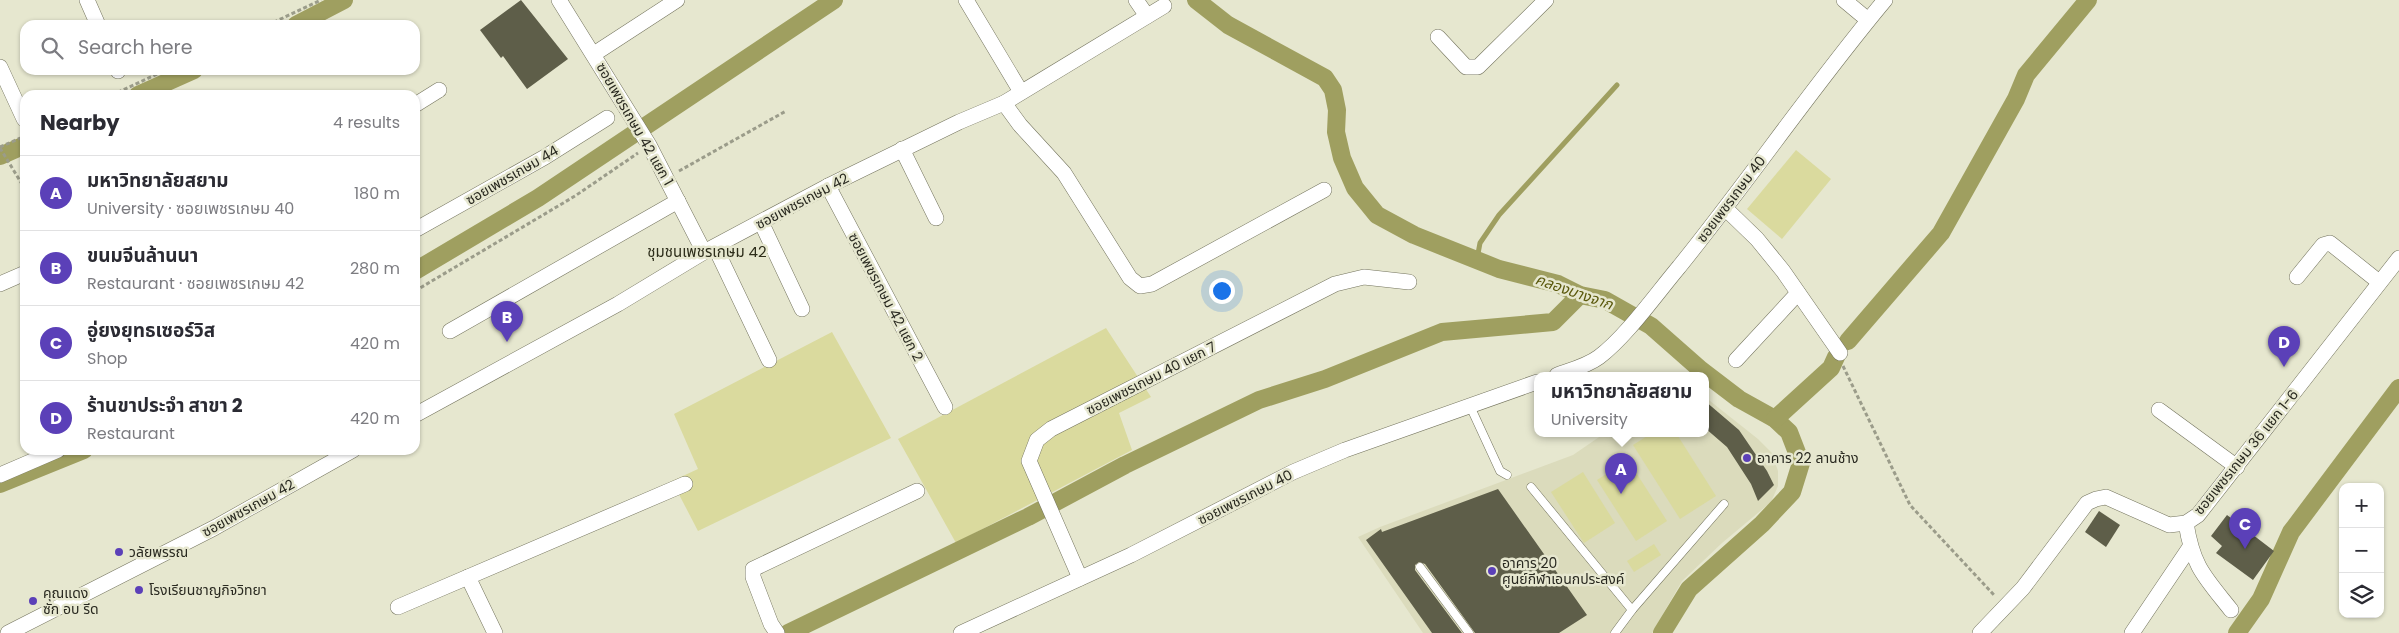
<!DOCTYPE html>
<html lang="en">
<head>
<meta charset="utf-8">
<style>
  body { margin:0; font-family:Poppins,"Noto Sans Thai",sans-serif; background:#f7f7f7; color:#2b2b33 }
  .controls { position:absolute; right:15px; bottom:15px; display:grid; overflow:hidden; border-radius:10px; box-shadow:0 1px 4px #0004 }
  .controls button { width:45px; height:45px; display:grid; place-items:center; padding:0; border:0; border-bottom:1px solid #e1e1e2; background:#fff; color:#2b2b33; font:25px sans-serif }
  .you { position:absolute; left:1221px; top:290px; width:18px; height:18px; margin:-12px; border:4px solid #fff; border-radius:50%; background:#1a73e8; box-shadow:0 0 0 8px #1a73e833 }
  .badge { display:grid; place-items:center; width:32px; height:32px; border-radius:50%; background:#5b40b8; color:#fff; font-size:16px; font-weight:700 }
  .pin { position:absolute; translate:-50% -41px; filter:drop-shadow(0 1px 2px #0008) }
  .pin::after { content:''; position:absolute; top:26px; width:18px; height:15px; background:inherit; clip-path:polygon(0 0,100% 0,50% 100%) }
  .popup { position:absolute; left:1534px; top:372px; width:175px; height:65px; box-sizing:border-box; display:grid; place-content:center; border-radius:10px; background:#fff; filter:drop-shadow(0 1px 4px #0005); font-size:16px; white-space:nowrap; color:#7c7c81 }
  .popup b { font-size:19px; color:#2b2b33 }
  .popup::after { content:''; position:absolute; left:50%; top:100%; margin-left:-10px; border:10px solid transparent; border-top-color:#fff }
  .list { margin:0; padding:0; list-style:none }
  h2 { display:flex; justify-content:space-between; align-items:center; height:65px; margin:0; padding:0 20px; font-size:21px }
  h2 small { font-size:16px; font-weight:400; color:#7c7c81 }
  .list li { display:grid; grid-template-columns:32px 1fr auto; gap:15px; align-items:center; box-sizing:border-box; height:75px; padding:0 20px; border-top:1px solid #e1e1e2 }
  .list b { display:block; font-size:19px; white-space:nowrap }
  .list p { margin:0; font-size:16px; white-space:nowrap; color:#7c7c81 }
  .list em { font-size:16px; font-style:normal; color:#7c7c81 }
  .icon { flex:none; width:28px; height:28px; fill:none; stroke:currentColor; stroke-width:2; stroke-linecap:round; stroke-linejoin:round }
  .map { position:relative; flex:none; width:2399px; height:633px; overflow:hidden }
  .search { position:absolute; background:#fff; box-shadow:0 1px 4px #0004; left:20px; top:20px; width:400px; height:55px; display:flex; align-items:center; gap:12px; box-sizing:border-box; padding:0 18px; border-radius:15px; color:#7c7c81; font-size:19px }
  .panel { position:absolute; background:#fff; box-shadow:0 1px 4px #0004; left:20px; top:90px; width:400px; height:365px; border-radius:15px }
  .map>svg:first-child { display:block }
</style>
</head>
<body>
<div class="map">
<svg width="2399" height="633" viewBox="0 0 2399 633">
  <rect width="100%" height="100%" fill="#e6e7cf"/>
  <polygon fill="#dbdbbc" points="1705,397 1758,439 1772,453 1778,471 1778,486 1771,502 1722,543 1682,581 1652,633 1423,633 1358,537 1380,527 1573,455 1605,433 1705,433"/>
  <g fill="#dada9e">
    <polygon points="1796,150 1831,179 1782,239 1747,209"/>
    <polygon points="1106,328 1151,397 1119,413 1132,450 956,543 898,439"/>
    <polygon points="832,332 891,438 698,531 672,481 698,469 674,414"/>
    <polygon points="1652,433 1676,433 1716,496 1680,519 1633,445"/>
    <polygon points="1628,460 1667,521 1636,541 1597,480"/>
    <polygon points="1583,472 1615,523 1584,543 1551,492"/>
    <polygon points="1654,544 1661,555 1634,572 1627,561"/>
  </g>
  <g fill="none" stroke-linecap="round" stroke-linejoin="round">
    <polyline stroke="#9f9f60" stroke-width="5" points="1477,259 1480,243 1499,215 1617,85"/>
    <g stroke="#9f9f60" stroke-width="18">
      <polyline points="1196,0 1228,25 1325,78 1333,90 1337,110 1336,132 1342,158 1355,188 1377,215 1414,235 1499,269 1558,284 1580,295 1605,300 1651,326 1701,370 1739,399 1775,419 1789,432 1801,463 1792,492 1762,524 1689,589 1662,633"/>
      <polyline points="296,25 344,0"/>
      <polyline points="138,95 194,70"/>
      <polyline points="0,156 25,145"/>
      <polyline points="415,271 538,198 834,0"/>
      <polyline points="1848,341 1941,233 2016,99 2026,75 2088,0"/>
      <polyline points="1775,419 1831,368 1836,357"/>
      <polyline points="0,484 84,450"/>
      <polyline points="788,633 1028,517 1125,465 1259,400 1325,379 1442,332 1553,322 1580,295"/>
      <polyline points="2237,633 2261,599 2291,532 2399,388"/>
    </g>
  </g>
  <g fill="#5e5e49">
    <polygon points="521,0 568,59 527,89 503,56 501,58 480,30"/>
    <polygon points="1705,401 1739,430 1767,471 1774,485 1758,501 1751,484 1727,447 1705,428"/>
    <polygon points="1498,489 1587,615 1559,633 1475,633 1425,564 1419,562 1415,565 1415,570 1462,633 1432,633 1366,540 1381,529 1382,532"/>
    <polygon points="2099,511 2120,525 2106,547 2085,532"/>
    <polygon points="2227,515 2274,551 2253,580 2216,553 2222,546 2211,536"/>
  </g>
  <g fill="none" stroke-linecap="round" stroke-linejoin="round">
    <defs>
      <g id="service">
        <polyline points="1470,406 1500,471 1507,475"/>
        <polyline points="1531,487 1632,610 1615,633"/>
        <polyline points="1420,567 1469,633"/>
        <polyline points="1632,610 1724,504"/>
      </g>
      <g id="minor">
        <polyline points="87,0 98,25"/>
        <polyline points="559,0 649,145 704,252"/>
        <polyline points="966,0 1021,92"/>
        <polyline points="1136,0 1147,16"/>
        <polyline points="1844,0 1868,20"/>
        <polyline points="1438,37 1466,67 1478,67 1546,0"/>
        <polyline points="594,54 677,0"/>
        <polyline points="0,67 24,119"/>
        <polyline points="118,70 118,71"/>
        <polyline points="1004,103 1020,125 1064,173 1130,278 1140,286 1152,284 1324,190"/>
        <polyline points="415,105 439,90"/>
        <polyline points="902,149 936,218"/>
        <polyline points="828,186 945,407"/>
        <polyline points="1726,209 1757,239 1783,271 1840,353"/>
        <polyline points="761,222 802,309"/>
        <polyline points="415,230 545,157 607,118"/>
        <polyline points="715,247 769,360"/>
        <polyline points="2297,277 2323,245 2330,243 2379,282"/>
        <polyline points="0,284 25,273"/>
        <polyline points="450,331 678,201"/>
        <polyline points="1736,360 1798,293"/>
        <path d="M1557 375C1571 370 1587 366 1599 357 1626 337 1657 293 1679 267 1750 179 1813 86 1885 0"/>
        <polyline points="2159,410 2237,467"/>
        <polyline points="415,415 618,304 704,252 828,186 959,122 1004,103 1164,6"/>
        <polyline points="0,475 58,450"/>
        <path d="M2186 523C2193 567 2204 576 2231 610"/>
        <polyline points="468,577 495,633"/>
        <polyline points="1080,578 1029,461 1037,440 1051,429 1335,284 1364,277 1409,282"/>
        <polyline points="398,607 685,484"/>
        <polyline points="8,633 214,528 353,450"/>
        <polyline points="777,633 771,624 753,577 753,569 917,491"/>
        <polyline points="961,633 1131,555 1293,472 1345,450 1537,382"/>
        <polyline points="1980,633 2023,588 2087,503 2096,499 2106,497 2169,525 2186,523 2198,515 2399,258"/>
        <polyline points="2132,633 2190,547"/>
      </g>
    </defs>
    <use href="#service" stroke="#74745e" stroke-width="9"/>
    <use href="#minor" stroke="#74745e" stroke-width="16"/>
    <g stroke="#9b9c8a" stroke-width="3" stroke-dasharray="4 2.5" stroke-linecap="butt">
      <polyline points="268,25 321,0"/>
      <polyline points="112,95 166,70"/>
      <polyline points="0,147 25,136"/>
      <polyline points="0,148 25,189"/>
      <polyline points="679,171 786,111"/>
      <polyline points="415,291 575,196 638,153"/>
      <polyline points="1843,366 1910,505 1995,596"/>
    </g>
    <use href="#service" stroke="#fff" stroke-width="8"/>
    <use href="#minor" stroke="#fff" stroke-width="15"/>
  </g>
  <g fill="#5b40b8" stroke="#e6e7cf" stroke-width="2">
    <circle cx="1747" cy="458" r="5"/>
    <circle cx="119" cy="552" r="5"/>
    <circle cx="1492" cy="571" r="5"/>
    <circle cx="139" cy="590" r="5"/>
    <circle cx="33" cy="601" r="5"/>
  </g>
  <g text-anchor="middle" stroke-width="5" stroke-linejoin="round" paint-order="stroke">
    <g font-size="14" fill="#292920" stroke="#e6e7cf">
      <text transform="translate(635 124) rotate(60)" y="5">ซอยเพชรเกษม 42 แยก 1</text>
      <text transform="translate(512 175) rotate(-30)" y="5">ซอยเพชรเกษม 44</text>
      <text transform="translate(1731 199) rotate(-53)" y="5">ซอยเพชรเกษม 40</text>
      <text transform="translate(802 201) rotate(-28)" y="5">ซอยเพชรเกษม 42</text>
      <text transform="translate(886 297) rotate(62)" y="5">ซอยเพชรเกษม 42 แยก 2</text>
      <text transform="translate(1151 378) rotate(-27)" y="5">ซอยเพชรเกษม 40 แยก 7</text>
      <text transform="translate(2246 452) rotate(-51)" y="5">ซอยเพชรเกษม 36 แยก 1-6</text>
      <text transform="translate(1245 497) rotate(-27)" y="5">ซอยเพชรเกษม 40</text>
      <text transform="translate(248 508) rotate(-29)" y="5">ซอยเพชรเกษม 42</text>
    </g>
    <g font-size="14" fill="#292920" stroke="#e6e7cf" text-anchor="start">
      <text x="1757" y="463">อาคาร 22 ลานช้าง</text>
      <text x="129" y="557">วลัยพรรณ</text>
      <text x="1502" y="568">อาคาร 20<tspan x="1502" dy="16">ศูนย์กีฬาเอนกประสงค์</tspan></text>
      <text x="149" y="595">โรงเรียนชาญกิจวิทยา</text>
      <text x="43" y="598">คุณแดง<tspan x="43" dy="16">ซัก อบ รีด</tspan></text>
    </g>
    <g font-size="15" fill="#2d2d1a" stroke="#e6e7cf">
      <text x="707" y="257">ชุมชนเพชรเกษม 42</text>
    </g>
    <g font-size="15" font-style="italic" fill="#5a580c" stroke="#e6e7cf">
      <text transform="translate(1574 292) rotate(19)" y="5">คลองบางจาก</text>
    </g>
  </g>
</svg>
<div class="controls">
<button>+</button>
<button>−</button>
<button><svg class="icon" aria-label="layers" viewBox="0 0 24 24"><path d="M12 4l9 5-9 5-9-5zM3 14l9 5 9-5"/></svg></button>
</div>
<div class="you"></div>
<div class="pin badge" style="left:1621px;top:494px">A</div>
<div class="popup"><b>มหาวิทยาลัยสยาม</b>University</div>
<div class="pin badge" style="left:507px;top:342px">B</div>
<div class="pin badge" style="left:2245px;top:549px">C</div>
<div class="pin badge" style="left:2284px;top:367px">D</div>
<div class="search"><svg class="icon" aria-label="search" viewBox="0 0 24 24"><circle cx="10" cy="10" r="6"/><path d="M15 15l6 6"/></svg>Search here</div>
<section class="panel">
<h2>Nearby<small>4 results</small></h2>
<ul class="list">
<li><span class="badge">A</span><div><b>มหาวิทยาลัยสยาม</b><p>University · ซอยเพชรเกษม 40</p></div><em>180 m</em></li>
<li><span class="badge">B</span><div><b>ขนมจีนล้านนา</b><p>Restaurant · ซอยเพชรเกษม 42</p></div><em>280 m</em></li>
<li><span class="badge">C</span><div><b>อู่ยงยุทธเซอร์วิส</b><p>Shop</p></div><em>420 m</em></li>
<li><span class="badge">D</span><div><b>ร้านขาประจำ สาขา 2</b><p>Restaurant</p></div><em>420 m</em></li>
</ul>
</section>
</div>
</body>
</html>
